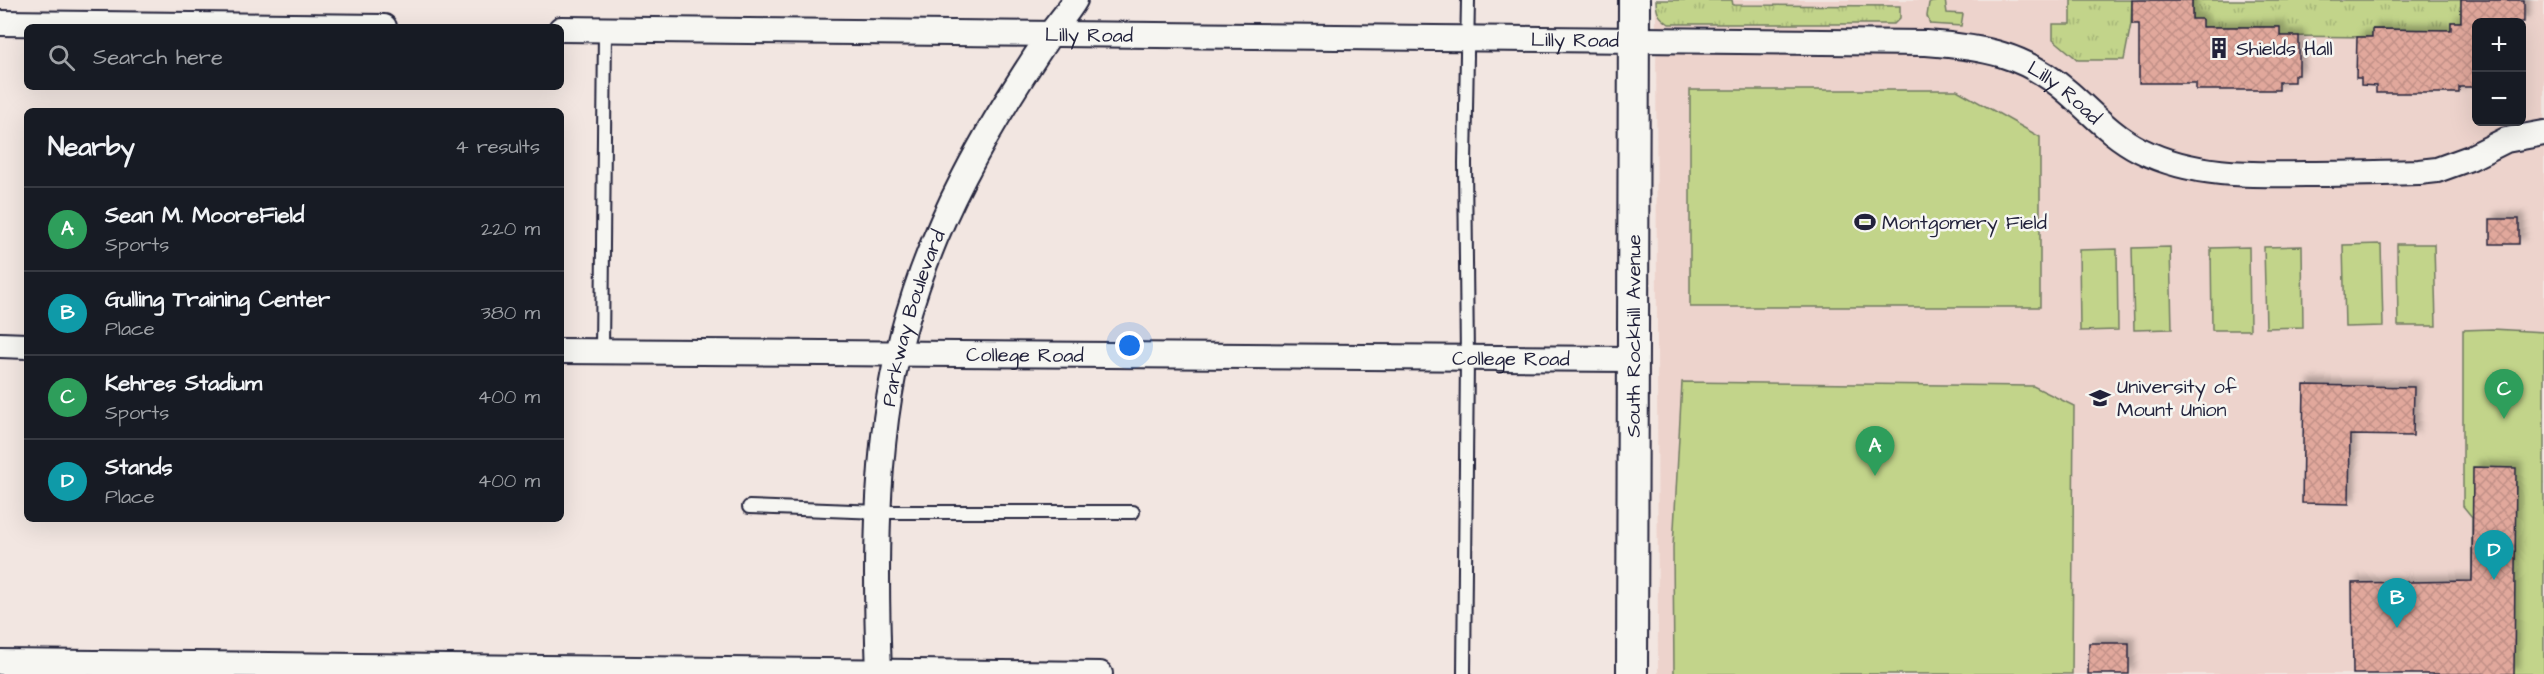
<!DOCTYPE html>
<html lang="en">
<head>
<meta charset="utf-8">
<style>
  body { margin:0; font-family:"Architects Daughter",sans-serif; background:#242831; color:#f1f3f6 }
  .controls { position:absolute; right:18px; top:18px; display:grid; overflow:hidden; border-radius:9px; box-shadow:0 6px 24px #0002 }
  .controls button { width:54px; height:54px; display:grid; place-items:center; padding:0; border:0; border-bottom:2px solid #363941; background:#171b24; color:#f1f3f6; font:30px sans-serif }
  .you { position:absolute; left:1130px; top:346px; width:21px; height:21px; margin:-15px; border:4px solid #fff; border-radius:50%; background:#1a73e8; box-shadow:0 0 0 9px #1a73e833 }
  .badge { display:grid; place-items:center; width:39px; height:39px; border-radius:50%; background:#9495a2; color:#fff; font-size:20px; font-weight:700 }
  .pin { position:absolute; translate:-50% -50px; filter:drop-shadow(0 2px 3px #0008) }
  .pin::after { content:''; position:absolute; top:32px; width:21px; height:18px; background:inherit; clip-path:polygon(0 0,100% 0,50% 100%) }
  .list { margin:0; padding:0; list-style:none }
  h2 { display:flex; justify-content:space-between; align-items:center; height:78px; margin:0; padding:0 24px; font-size:26px }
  h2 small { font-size:20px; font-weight:400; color:#9ea1a6 }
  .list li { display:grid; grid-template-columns:39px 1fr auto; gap:18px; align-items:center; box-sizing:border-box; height:84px; padding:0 24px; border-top:2px solid #363941 }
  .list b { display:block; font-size:22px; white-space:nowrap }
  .list p { margin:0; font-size:20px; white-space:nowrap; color:#9ea1a6 }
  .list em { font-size:20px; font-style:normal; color:#9ea1a6 }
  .icon { flex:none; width:33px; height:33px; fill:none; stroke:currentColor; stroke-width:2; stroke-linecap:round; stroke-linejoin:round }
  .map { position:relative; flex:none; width:2544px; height:674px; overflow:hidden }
  .search { position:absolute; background:#171b24; box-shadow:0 6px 24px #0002; left:24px; top:24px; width:540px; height:66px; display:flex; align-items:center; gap:15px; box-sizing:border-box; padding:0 21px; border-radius:9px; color:#9ea1a6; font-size:22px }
  .panel { position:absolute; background:#171b24; box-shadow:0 6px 24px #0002; left:24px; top:108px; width:540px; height:414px; border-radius:9px }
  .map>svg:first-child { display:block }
</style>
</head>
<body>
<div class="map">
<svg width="2544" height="674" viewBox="0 0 2544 674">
  <defs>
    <pattern id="grass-tufts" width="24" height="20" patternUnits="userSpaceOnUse" patternTransform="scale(1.5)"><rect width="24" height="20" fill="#c2d48a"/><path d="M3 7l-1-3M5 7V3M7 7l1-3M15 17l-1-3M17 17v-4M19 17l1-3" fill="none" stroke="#a6b678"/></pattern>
    <pattern id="building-cross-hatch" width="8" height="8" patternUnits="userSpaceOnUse" patternTransform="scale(1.5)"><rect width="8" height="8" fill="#e1a89c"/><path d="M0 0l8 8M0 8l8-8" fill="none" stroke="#c19087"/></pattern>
    <filter id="shadow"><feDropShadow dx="5.5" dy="-5.5" stdDeviation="3" flood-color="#0004"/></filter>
  </defs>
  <rect width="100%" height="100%" fill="#f2e6e1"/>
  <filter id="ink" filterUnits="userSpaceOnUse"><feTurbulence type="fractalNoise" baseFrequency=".0167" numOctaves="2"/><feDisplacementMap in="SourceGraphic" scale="12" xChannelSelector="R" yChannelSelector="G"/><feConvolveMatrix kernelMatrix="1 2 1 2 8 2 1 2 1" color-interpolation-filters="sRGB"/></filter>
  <g filter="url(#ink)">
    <path fill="#edd3cc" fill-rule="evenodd" d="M1656 0H2544V674H1658ZM2476 22H2522V122H2476Z"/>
    <g fill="url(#grass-tufts)" stroke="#727b62" stroke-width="1.5">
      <path d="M1656 0H1732L1733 5 1900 6V18L1894 24H1669C1659 17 1656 13 1656 0Z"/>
      <polygon points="2071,0 2132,0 2131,24 2124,60 2078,60 2053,39 2053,24 2071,24"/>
      <polygon points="2192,0 2461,0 2461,22 2451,22 2451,30 2373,29 2372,37 2280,36 2279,27 2202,27 2192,19"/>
    </g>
    <g fill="#c2d48a" stroke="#727b62" stroke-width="1.5">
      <polygon points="1942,0 1945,0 1947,13 1963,14 1961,26 1930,24 1927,16 1929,3"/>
      <polygon points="1690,90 1957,90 2040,137 2040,307 1690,307"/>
      <polygon points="2381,244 2383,326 2345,327 2343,245"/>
      <polygon points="2397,244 2434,244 2436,326 2398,326"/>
      <polygon points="2302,246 2303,327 2266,328 2264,247"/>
      <polygon points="2170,247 2172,329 2134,330 2132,248"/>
      <polygon points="2249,247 2250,330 2212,330 2211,248"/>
      <polygon points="2117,249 2118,330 2080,331 2079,250"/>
      <polygon points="2492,329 2544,332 2544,674 2472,674 2472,517 2463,506 2463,330"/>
      <polygon points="1682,382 2033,386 2074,406 2072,674 1674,674 1673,547"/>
    </g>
    <g fill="url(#building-cross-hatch)" stroke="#22223b" stroke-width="1.5" filter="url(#shadow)">
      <polygon points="2132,0 2192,0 2192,19 2202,19 2202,27 2280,27 2280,36 2299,36 2299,75 2294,75 2294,82 2279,82 2279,90 2196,90 2196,83 2139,83 2139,24 2132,24"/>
      <polygon points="2461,0 2524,0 2524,22 2476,22 2476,87 2459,87 2459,93 2376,93 2376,86 2361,85 2361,78 2356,78 2357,37 2372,37 2372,29 2451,30 2451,22 2461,22"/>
      <rect x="2490" y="219" width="29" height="25"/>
      <polygon points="2304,385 2414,387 2413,436 2350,435 2349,504 2302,503"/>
      <polygon points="2473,467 2516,468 2514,674 2353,674 2352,583 2472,581"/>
      <polygon points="2089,643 2129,643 2129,674 2088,674"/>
    </g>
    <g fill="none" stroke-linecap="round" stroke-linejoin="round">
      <defs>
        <g id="service">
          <polyline points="602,352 605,30"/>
          <polyline points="749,507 879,512 1133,512"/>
          <polyline points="1464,674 1467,359 1465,163 1468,0"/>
        </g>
        <g id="minor">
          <polyline points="0,23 384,27"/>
          <path id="s1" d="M561 29 1926 43C1983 47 2025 54 2069 93 2092 113 2112 136 2140 150 2192 176 2249 175 2305 174 2343 174 2381 173 2419 172L2437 170 2470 158 2506 140 2544 133"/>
          <polyline points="0,345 27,346"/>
          <path id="s2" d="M561 351 1633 359"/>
          <polyline points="0,662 1100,674"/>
          <path id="s3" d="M879 674C876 589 875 504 886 419 897 336 925 252 964 177 989 128 1020 79 1051 33 1059 22 1068 12 1075 0"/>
        </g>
        <g id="tertiary">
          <path id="s4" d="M1632 674 1634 0"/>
        </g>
      </defs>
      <use href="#service" stroke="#22223b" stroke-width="16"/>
      <use href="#minor" stroke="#22223b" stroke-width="28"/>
      <use href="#tertiary" stroke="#22223b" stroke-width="34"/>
      <use href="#service" stroke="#f6f6f2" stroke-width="12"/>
      <use href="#minor" stroke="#f6f6f2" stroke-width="24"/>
      <use href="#tertiary" stroke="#f6f6f2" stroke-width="30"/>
    </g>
  </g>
  <defs>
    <symbol id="building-bare" viewBox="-9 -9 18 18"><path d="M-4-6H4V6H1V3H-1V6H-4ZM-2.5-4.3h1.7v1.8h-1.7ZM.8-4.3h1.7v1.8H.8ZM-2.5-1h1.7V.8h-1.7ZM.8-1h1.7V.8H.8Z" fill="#22223b" stroke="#f6f6f2" stroke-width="2.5" paint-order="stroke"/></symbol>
    <symbol id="stadium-bare" viewBox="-9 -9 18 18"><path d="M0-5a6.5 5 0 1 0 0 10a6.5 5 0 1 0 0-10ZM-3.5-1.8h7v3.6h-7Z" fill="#22223b" stroke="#f6f6f2" stroke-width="2.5" paint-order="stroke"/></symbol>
    <symbol id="university-bare" viewBox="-9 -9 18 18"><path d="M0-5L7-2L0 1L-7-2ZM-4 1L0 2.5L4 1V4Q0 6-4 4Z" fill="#22223b" stroke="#f6f6f2" stroke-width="2.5" paint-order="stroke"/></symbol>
  </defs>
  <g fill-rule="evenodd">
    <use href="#building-bare" x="2204" y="33" width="30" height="30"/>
    <use href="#stadium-bare" x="1850" y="207" width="30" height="30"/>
    <use href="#university-bare" x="2085" y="383" width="30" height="30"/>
  </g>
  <g text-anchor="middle" stroke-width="5" stroke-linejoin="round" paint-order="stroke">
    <g font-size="20" fill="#22223b" stroke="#f6f6f2">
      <text dy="7" stroke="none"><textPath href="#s1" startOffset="528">Lilly Road</textPath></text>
      <text dy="7" stroke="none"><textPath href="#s1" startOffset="1014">Lilly Road</textPath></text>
      <text dy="7" stroke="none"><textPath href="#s1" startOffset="1516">Lilly Road</textPath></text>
      <text dy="7" stroke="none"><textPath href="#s3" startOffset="360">Parkway Boulevard</textPath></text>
      <text dy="7" stroke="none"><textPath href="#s4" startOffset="338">South Rockhill Avenue</textPath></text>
      <text dy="7" stroke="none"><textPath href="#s2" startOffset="464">College Road</textPath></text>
      <text dy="7" stroke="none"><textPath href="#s2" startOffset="950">College Road</textPath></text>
    </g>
    <g font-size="20" fill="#22223b" stroke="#f6f6f2" text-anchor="start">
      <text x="2236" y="55">Shields Hall</text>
      <text x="1882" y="229">Montgomery Field</text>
      <text x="2117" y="393">University of<tspan x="2117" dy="23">Mount Union</tspan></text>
    </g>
  </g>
</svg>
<div class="controls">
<button>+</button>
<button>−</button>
</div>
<div class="you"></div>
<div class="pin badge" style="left:1875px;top:476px;background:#2e9e5b">A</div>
<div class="pin badge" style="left:2397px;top:628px;background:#0f9aa8">B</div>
<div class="pin badge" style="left:2504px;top:419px;background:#2e9e5b">C</div>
<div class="pin badge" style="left:2494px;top:580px;background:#0f9aa8">D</div>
<div class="search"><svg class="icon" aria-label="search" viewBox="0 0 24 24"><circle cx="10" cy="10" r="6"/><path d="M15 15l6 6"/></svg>Search here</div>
<section class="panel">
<h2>Nearby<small>4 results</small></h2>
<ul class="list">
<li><span class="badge" style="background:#2e9e5b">A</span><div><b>Sean M. MooreField</b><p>Sports</p></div><em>220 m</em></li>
<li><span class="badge" style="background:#0f9aa8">B</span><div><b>Gulling Training Center</b><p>Place</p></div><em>380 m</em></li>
<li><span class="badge" style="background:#2e9e5b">C</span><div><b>Kehres Stadium</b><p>Sports</p></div><em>400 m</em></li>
<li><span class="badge" style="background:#0f9aa8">D</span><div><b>Stands</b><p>Place</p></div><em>400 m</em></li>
</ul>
</section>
</div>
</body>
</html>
